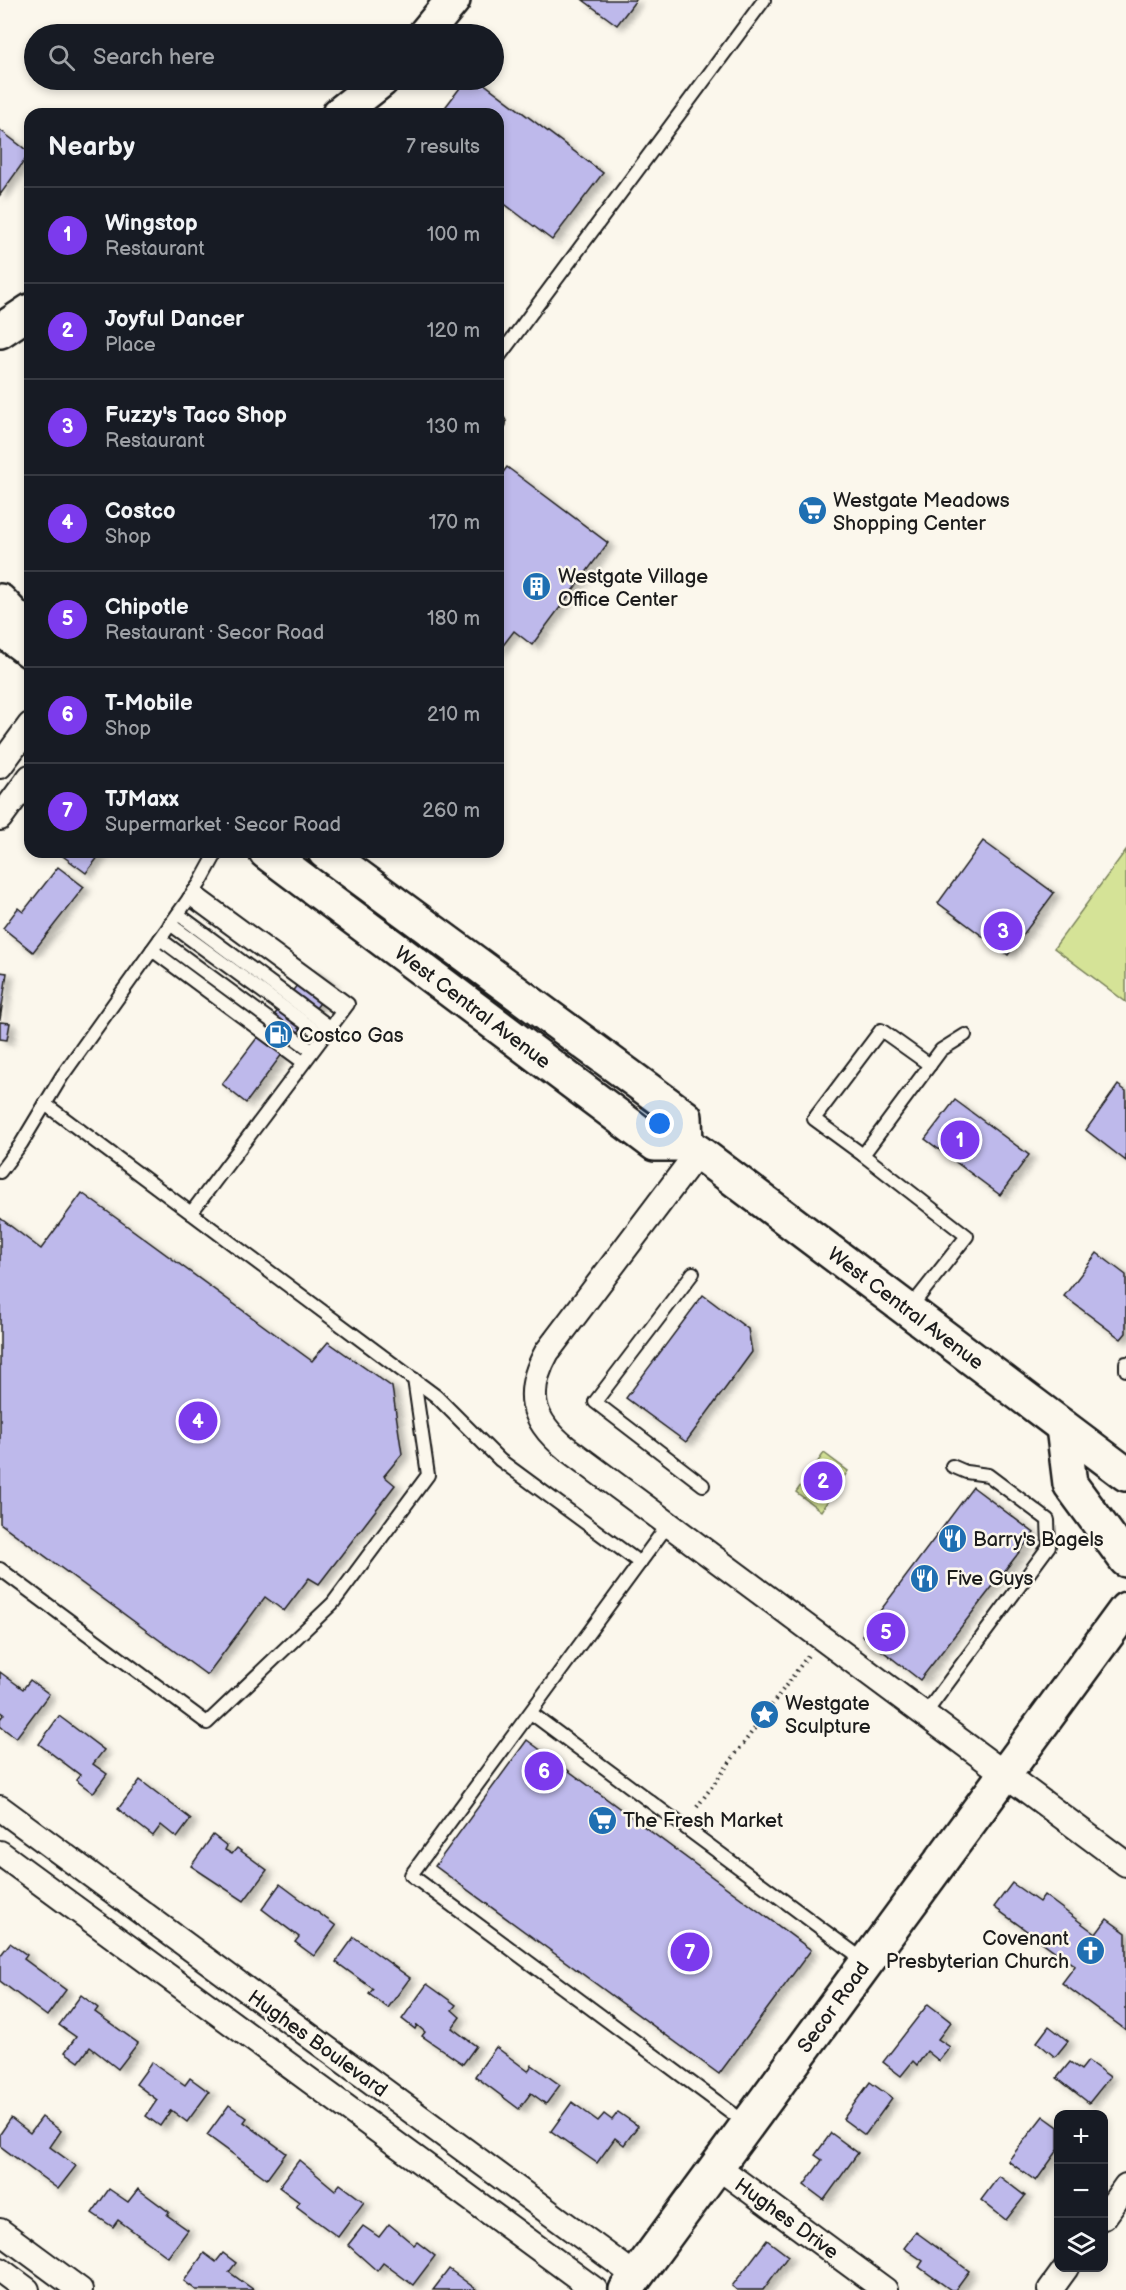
<!DOCTYPE html>
<html lang="en">
<head>
<meta charset="utf-8">
<style>
  body { margin:0; font-family:"Balsamiq Sans",sans-serif; background:#20242c; color:#f1f3f6 }
  .controls { position:absolute; right:18px; bottom:18px; display:grid; overflow:hidden; border-radius:12px; box-shadow:0 3px 9px #0003 }
  .controls button { width:54px; height:54px; display:grid; place-items:center; padding:0; border:0; border-bottom:2px solid #363941; background:#171b24; color:#f1f3f6; font:30px sans-serif }
  .you { position:absolute; left:660px; top:1124px; width:21px; height:21px; margin:-15px; border:4px solid #fff; border-radius:50%; background:#1a73e8; box-shadow:0 0 0 9px #1a73e833 }
  .badge { display:grid; place-items:center; width:39px; height:39px; border-radius:50%; background:#7c3aed; color:#fff; font-size:20px; font-weight:700 }
  .pin { position:absolute; translate:-50% -50%; border:3px solid #fff; box-shadow:0 2px 6px #0006 }
  .list { margin:0; padding:0; list-style:none }
  h2 { display:flex; justify-content:space-between; align-items:center; height:78px; margin:0; padding:0 24px; font-size:26px }
  h2 small { font-size:20px; font-weight:400; color:#9ea1a6 }
  .list li { display:grid; grid-template-columns:39px 1fr auto; gap:18px; align-items:center; box-sizing:border-box; height:96px; padding:0 24px; border-top:2px solid #363941 }
  .list b { display:block; font-size:22px; white-space:nowrap }
  .list p { margin:0; font-size:20px; white-space:nowrap; color:#9ea1a6 }
  .list em { font-size:20px; font-style:normal; color:#9ea1a6 }
  .icon { flex:none; width:33px; height:33px; fill:none; stroke:currentColor; stroke-width:2; stroke-linecap:round; stroke-linejoin:round }
  .map { position:relative; flex:none; width:1126px; height:2290px; overflow:hidden }
  .search { position:absolute; background:#171b24; box-shadow:0 3px 9px #0003; left:24px; top:24px; width:480px; height:66px; display:flex; align-items:center; gap:15px; box-sizing:border-box; padding:0 21px; border-radius:33px; color:#9ea1a6; font-size:22px }
  .panel { position:absolute; background:#171b24; box-shadow:0 3px 9px #0003; left:24px; top:108px; width:480px; height:750px; border-radius:18px }
  .map>svg:first-child { display:block }
</style>
</head>
<body>
<div class="map">
<svg width="1126" height="2290" viewBox="0 0 1126 2290">
  <defs>
    <filter id="shadow"><feDropShadow dx="6" dy="4" stdDeviation="3" flood-color="#0004"/></filter>
  </defs>
  <rect width="100%" height="100%" fill="#fbf7ec"/>
  <filter id="ink" filterUnits="userSpaceOnUse"><feTurbulence type="fractalNoise" baseFrequency=".0167" numOctaves="2"/><feDisplacementMap in="SourceGraphic" scale="12" xChannelSelector="R" yChannelSelector="G"/><feConvolveMatrix kernelMatrix="1 2 1 2 8 2 1 2 1" color-interpolation-filters="sRGB"/></filter>
  <g filter="url(#ink)">
    <g fill="#d5e397" stroke="#78805a" stroke-width="1.5">
      <polygon points="1126,850 1126,1002 1054,948"/>
      <polygon points="824,1453 848,1471 821,1511 796,1492"/>
    </g>
    <g fill="#beb9eb" stroke="#1c1c1c" stroke-width="1.5" filter="url(#shadow)">
      <polygon points="583,0 636,0 617,25"/>
      <polygon points="466,80 479,80 603,173 552,240 498,199 498,114 440,114"/>
      <polygon points="0,130 30,153 0,195"/>
      <polygon points="507,467 608,543 532,645 514,631 498,652 498,479"/>
      <polygon points="983,841 1054,893 1008,955 938,903"/>
      <polygon points="62,852 102,852 86,873 60,854"/>
      <polygon points="58,867 84,887 33,952 3,928 18,908 23,912"/>
      <polygon points="310,968 333,985 246,1103 222,1084"/>
      <polygon points="0,972 7,973 0,1020"/>
      <polygon points="0,1022 10,1023 7,1040 0,1039"/>
      <polygon points="1118,1085 1126,1091 1126,1161 1086,1130"/>
      <polygon points="955,1100 1029,1155 1000,1195 925,1139"/>
      <polygon points="82,1193 312,1361 328,1342 392,1387 402,1454 384,1476 395,1485 319,1584 309,1578 284,1611 265,1597 207,1675 0,1523 0,1218 41,1249"/>
      <polygon points="1097,1253 1126,1275 1126,1333 1121,1339 1064,1296"/>
      <polygon points="703,1295 748,1329 752,1352 686,1442 626,1398"/>
      <polygon points="973,1487 1034,1533 920,1680 862,1635"/>
      <polygon points="0,1672 23,1689 30,1680 49,1694 16,1738 0,1726 0,1719 4,1714 0,1711"/>
      <polygon points="59,1716 104,1750 93,1764 107,1774 93,1793 76,1780 80,1775 39,1744"/>
      <polygon points="527,1740 811,1950 719,2074 435,1866"/>
      <polygon points="140,1780 191,1819 177,1838 161,1825 153,1836 118,1809"/>
      <polygon points="213,1835 227,1846 225,1850 232,1854 237,1848 267,1870 244,1901 191,1866"/>
      <polygon points="1012,1883 1039,1902 1044,1895 1096,1934 1107,1919 1126,1933 1126,2030 1062,1983 1075,1966 994,1907"/>
      <polygon points="280,1884 336,1926 314,1956 295,1942 299,1937 262,1909"/>
      <polygon points="354,1937 410,1978 388,2008 369,1994 373,1989 336,1962"/>
      <polygon points="10,1943 27,1955 24,1959 66,1990 47,2016 0,1981 0,1956"/>
      <polygon points="427,1984 456,2005 452,2010 460,2017 452,2028 476,2046 463,2064 422,2036 425,2032 417,2025 415,2029 402,2019"/>
      <polygon points="81,1995 98,2008 95,2012 138,2043 118,2069 90,2047 79,2062 65,2052 76,2037 59,2025"/>
      <polygon points="928,2004 951,2022 938,2039 950,2047 939,2061 927,2051 917,2065 913,2061 901,2076 883,2062"/>
      <polygon points="1049,2026 1068,2041 1055,2057 1037,2042"/>
      <polygon points="496,2047 528,2071 532,2065 560,2085 546,2104 531,2093 519,2109 475,2076"/>
      <polygon points="1088,2061 1110,2077 1089,2103 1057,2078 1070,2062 1081,2070"/>
      <polygon points="152,2062 185,2085 190,2078 209,2092 187,2122 171,2110 160,2126 146,2116 157,2100 136,2084"/>
      <polygon points="870,2082 892,2098 865,2135 843,2119"/>
      <polygon points="572,2102 598,2121 604,2114 612,2120 618,2112 638,2126 624,2145 615,2138 597,2163 551,2131"/>
      <polygon points="229,2105 247,2118 244,2122 286,2153 267,2179 207,2135"/>
      <polygon points="1043,2116 1058,2127 1058,2150 1036,2181 1008,2161"/>
      <polygon points="42,2117 61,2131 50,2147 76,2166 58,2189 0,2146 0,2134 11,2118 30,2133"/>
      <polygon points="831,2133 858,2153 824,2200 804,2185 822,2160 815,2155"/>
      <polygon points="299,2160 335,2190 340,2184 364,2202 338,2237 296,2206 299,2202 279,2187"/>
      <polygon points="999,2176 1025,2196 1006,2220 981,2200"/>
      <polygon points="109,2189 128,2202 138,2189 169,2212 167,2215 188,2230 168,2257 118,2220 113,2227 92,2213"/>
      <polygon points="389,2224 414,2245 417,2242 435,2256 413,2285 383,2263 377,2271 348,2245 363,2226 379,2237"/>
      <polygon points="916,2232 969,2271 955,2290 951,2290 919,2267 923,2261 904,2248"/>
      <polygon points="767,2240 788,2256 763,2290 737,2290 732,2286"/>
      <polygon points="204,2253 216,2262 223,2253 236,2263 229,2272 254,2290 196,2290 184,2281"/>
      <polygon points="449,2269 477,2290 433,2290"/>
    </g>
    <g fill="none" stroke-linecap="round" stroke-linejoin="round">
      <defs>
        <g id="lane">
          <polyline points="498,358 764,0"/>
          <polyline points="498,424 499,423"/>
          <polyline points="189,898 342,1011"/>
          <polyline points="178,914 330,1027"/>
          <polyline points="170,924 323,1036"/>
          <polyline points="160,939 312,1051"/>
          <polyline points="152,950 303,1062"/>
          <polyline points="45,1104 436,1396 500,1460 640,1563"/>
          <polyline points="863,1155 814,1119 881,1030 930,1065"/>
          <polyline points="0,1172 21,1144 62,1076 200,883 217,852"/>
          <polyline points="191,1213 348,1004 194,891"/>
          <polyline points="693,1273 595,1402 703,1485"/>
          <polyline points="910,1308 967,1236 863,1155 941,1050 965,1035"/>
          <polyline points="1126,1363 1126,1370"/>
          <polyline points="672,1526 661,1534 411,1875 747,2124"/>
          <polyline points="0,1569 207,1723 333,1603 428,1475 414,1379"/>
          <polyline points="531,1713 865,1961"/>
          <polyline points="925,1714 1049,1546 1048,1520 988,1475 966,1472 952,1466"/>
        </g>
        <g id="street">
          <polyline points="0,766 30,725"/>
          <polyline points="0,818 30,777"/>
          <path d="M698 1152 547 1352C525 1392 530 1419 566 1448L1126 1864"/>
          <polyline points="0,1808 637,2277"/>
          <polyline points="0,1853 595,2290"/>
          <polyline points="718,2167 885,2290"/>
          <polyline points="1104,2217 1126,2186"/>
          <polyline points="0,2231 80,2290"/>
          <polyline points="0,2270 27,2290"/>
          <polyline points="1050,2290 1066,2268"/>
        </g>
        <g id="secondary">
          <polyline points="425,34 453,0"/>
          <polyline points="339,114 382,80"/>
          <polyline points="0,331 30,311"/>
          <polyline points="0,601 30,633"/>
        </g>
        <g id="primary">
          <polyline points="0,628 30,651"/>
          <polyline points="266,852 655,1144 686,1144 698,1152 1126,1474"/>
          <polyline points="325,852 685,1117 686,1144"/>
          <polyline points="1063,1427 1070,1484 1126,1560"/>
          <polyline points="626,2290 1126,1609"/>
        </g>
      </defs>
      <use href="#lane" stroke="#1c1c1c" stroke-width="16"/>
      <use href="#street" stroke="#1c1c1c" stroke-width="28"/>
      <use href="#secondary" stroke="#1c1c1c" stroke-width="38"/>
      <use href="#primary" stroke="#1c1c1c" stroke-width="38"/>
      <polyline stroke="#1c1c1c" stroke-width="4" stroke-dasharray="1.5 4.5" stroke-linecap="butt" points="697,1807 809,1654"/>
      <use href="#lane" stroke="#fbf7ec" stroke-width="12"/>
      <use href="#street" stroke="#fbf7ec" stroke-width="24"/>
      <use href="#secondary" stroke="#fbf7ec" stroke-width="33"/>
      <use href="#primary" stroke="#fbf7ec" stroke-width="33"/>
    </g>
  </g>
  <defs>
    <symbol id="supermarket-disc" viewBox="-11 -11 22 22"><circle r="9.5" fill="#1f6fb2" stroke="#fbf7ec"/><path d="M-6-5.5h2.5l.6 2H6L4.5 2H-2.5L-4.4-4H-6ZM-1.5 3.2a1.3 1.3 0 1 0 .1 0ZM3 3.2a1.3 1.3 0 1 0 .1 0Z" fill="#fff"/></symbol>
    <symbol id="building-disc" viewBox="-11 -11 22 22"><circle r="9.5" fill="#1f6fb2" stroke="#fbf7ec"/><path d="M-4-6H4V6H1V3H-1V6H-4ZM-2.5-4.3h1.7v1.8h-1.7ZM.8-4.3h1.7v1.8H.8ZM-2.5-1h1.7V.8h-1.7ZM.8-1h1.7V.8H.8Z" fill="#fff"/></symbol>
    <symbol id="fuel-disc" viewBox="-11 -11 22 22"><circle r="9.5" fill="#1f6fb2" stroke="#fbf7ec"/><path d="M-5.5-6h7V0h2V4h1.3V-2.5L3-4.5l.8-.8L6-3V5H2.5V1h-1V6h-7ZM-4.2-4.7v3.2H.2V-4.7Z" fill="#fff"/></symbol>
    <symbol id="restaurant-disc" viewBox="-11 -11 22 22"><circle r="9.5" fill="#1f6fb2" stroke="#fbf7ec"/><path d="M-5-6h1v4h1v-4h1v4h1v-4h1v5L-1.5 .5V6h-2V.5L-5-1ZM5-6V6H3V1.5H1.5Q1.5-4 5-6Z" fill="#fff"/></symbol>
    <symbol id="sight-disc" viewBox="-11 -11 22 22"><circle r="9.5" fill="#1f6fb2" stroke="#fbf7ec"/><path d="M0-6L1.8-2.2L6-1.7L2.9 1.2L3.7 5.4L0 3.3L-3.7 5.4L-2.9 1.2L-6-1.7L-1.8-2.2Z" fill="#fff"/></symbol>
    <symbol id="church-disc" viewBox="-11 -11 22 22"><circle r="9.5" fill="#1f6fb2" stroke="#fbf7ec"/><path d="M-1.2-6h2.4v3.5h3.3v2.4h-3.3V6h-2.4V-.1h-3.3v-2.4h3.3Z" fill="#fff"/></symbol>
  </defs>
  <g fill-rule="evenodd">
    <use href="#supermarket-disc" x="796" y="494" width="33" height="33"/>
    <use href="#building-disc" x="520" y="570" width="33" height="33"/>
    <use href="#fuel-disc" x="262" y="1018" width="33" height="33"/>
    <use href="#restaurant-disc" x="936" y="1522" width="33" height="33"/>
    <use href="#restaurant-disc" x="908" y="1562" width="33" height="33"/>
    <use href="#sight-disc" x="748" y="1698" width="33" height="33"/>
    <use href="#supermarket-disc" x="586" y="1804" width="33" height="33"/>
    <use href="#church-disc" x="1074" y="1934" width="33" height="33"/>
  </g>
  <g text-anchor="middle" stroke-width="5" stroke-linejoin="round" paint-order="stroke">
    <g font-size="20" fill="#1c1c1c" stroke="#fbf7ec" text-anchor="start">
      <text x="833" y="507">Westgate Meadows<tspan x="833" dy="23">Shopping Center</tspan></text>
      <text x="558" y="583">Westgate Village<tspan x="558" dy="23">Office Center</tspan></text>
      <text x="299" y="1042">Costco Gas</text>
      <text x="973" y="1546">Barry's Bagels</text>
      <text x="946" y="1585">Five Guys</text>
      <text x="785" y="1710">Westgate<tspan x="785" dy="23">Sculpture</tspan></text>
      <text x="623" y="1827">The Fresh Market</text>
      <text x="1069" y="1945" text-anchor="end">Covenant<tspan x="1069" dy="23">Presbyterian Church</tspan></text>
    </g>
    <g font-size="20" fill="#1c1c1c" stroke="#fbf7ec">
      <text transform="translate(473 1007) rotate(37)" y="7">West Central Avenue</text>
      <text transform="translate(906 1308) rotate(37)" y="7">West Central Avenue</text>
      <text transform="translate(833 2007) rotate(-54)" y="7">Secor Road</text>
      <text transform="translate(318 2043) rotate(36)" y="7">Hughes Boulevard</text>
      <text transform="translate(787 2218) rotate(36)" y="7">Hughes Drive</text>
    </g>
  </g>
</svg>
<div class="controls">
<button>+</button>
<button>−</button>
<button><svg class="icon" aria-label="layers" viewBox="0 0 24 24"><path d="M12 4l9 5-9 5-9-5zM3 14l9 5 9-5"/></svg></button>
</div>
<div class="you"></div>
<div class="pin badge" style="left:960px;top:1140px">1</div>
<div class="pin badge" style="left:823px;top:1481px">2</div>
<div class="pin badge" style="left:1003px;top:931px">3</div>
<div class="pin badge" style="left:198px;top:1421px">4</div>
<div class="pin badge" style="left:886px;top:1632px">5</div>
<div class="pin badge" style="left:544px;top:1771px">6</div>
<div class="pin badge" style="left:690px;top:1952px">7</div>
<div class="search"><svg class="icon" aria-label="search" viewBox="0 0 24 24"><circle cx="10" cy="10" r="6"/><path d="M15 15l6 6"/></svg>Search here</div>
<section class="panel">
<h2>Nearby<small>7 results</small></h2>
<ul class="list">
<li><span class="badge">1</span><div><b>Wingstop</b><p>Restaurant</p></div><em>100 m</em></li>
<li><span class="badge">2</span><div><b>Joyful Dancer</b><p>Place</p></div><em>120 m</em></li>
<li><span class="badge">3</span><div><b>Fuzzy's Taco Shop</b><p>Restaurant</p></div><em>130 m</em></li>
<li><span class="badge">4</span><div><b>Costco</b><p>Shop</p></div><em>170 m</em></li>
<li><span class="badge">5</span><div><b>Chipotle</b><p>Restaurant · Secor Road</p></div><em>180 m</em></li>
<li><span class="badge">6</span><div><b>T-Mobile</b><p>Shop</p></div><em>210 m</em></li>
<li><span class="badge">7</span><div><b>TJMaxx</b><p>Supermarket · Secor Road</p></div><em>260 m</em></li>
</ul>
</section>
</div>
</body>
</html>
